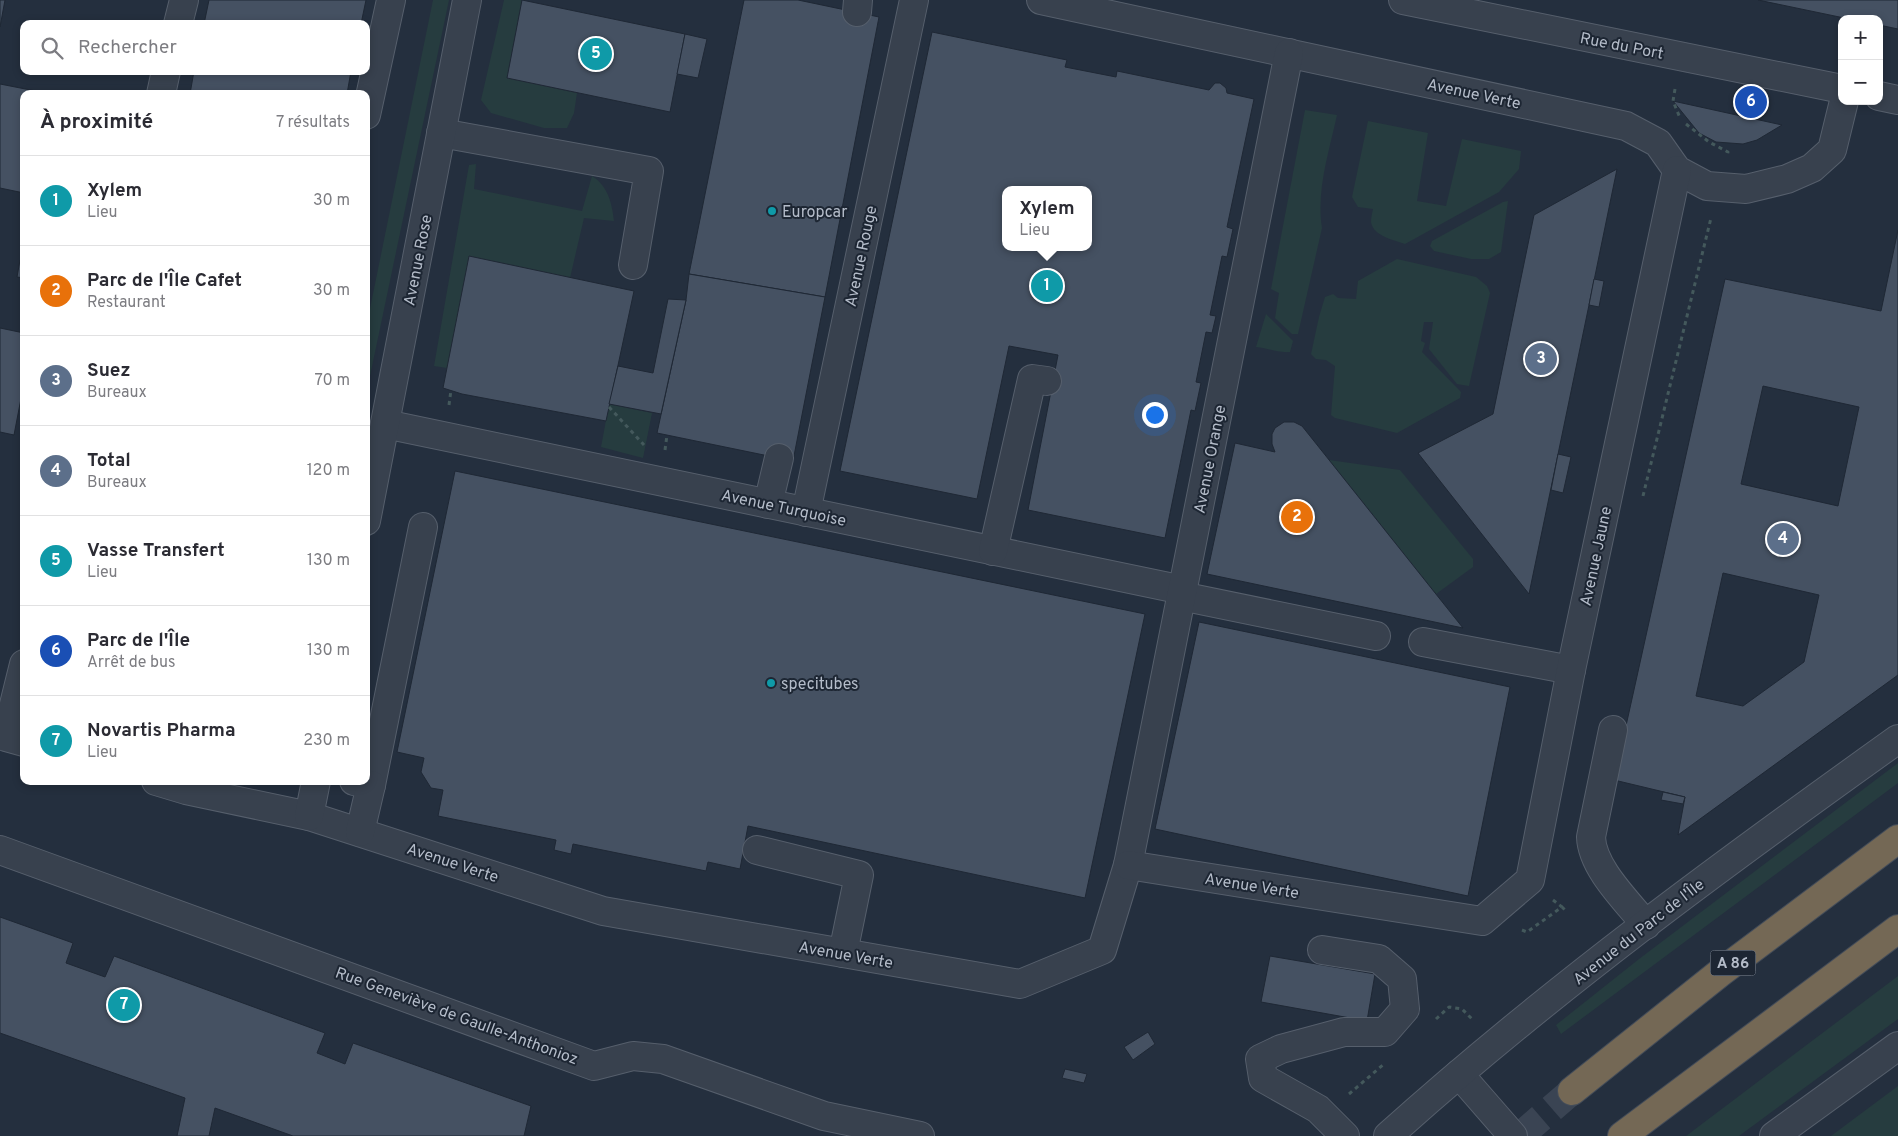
<!DOCTYPE html>
<html lang="fr">
<head>
<meta charset="utf-8">
<style>
  body { margin:0; font-family:Overpass,sans-serif; background:#f2f2f3; color:#2b2b33 }
  .controls { position:absolute; right:15px; top:15px; display:grid; overflow:hidden; border-radius:10px; box-shadow:0 2px 8px #0003 }
  .controls button { width:45px; height:45px; display:grid; place-items:center; padding:0; border:0; border-bottom:1px solid #e1e1e2; background:#fff; color:#2b2b33; font:25px sans-serif }
  .you { position:absolute; left:1154px; top:414px; width:18px; height:18px; margin:-12px; border:4px solid #fff; border-radius:50%; background:#1a73e8; box-shadow:0 0 0 8px #1a73e833 }
  .badge { display:grid; place-items:center; width:32px; height:32px; border-radius:50%; background:#56698c; color:#fff; font-size:16px; font-weight:700 }
  .pin { position:absolute; translate:-50% -50%; border:2px solid #fff; box-shadow:0 1px 5px #0006 }
  .popup { position:absolute; left:1002px; top:186px; width:90px; height:65px; box-sizing:border-box; display:grid; place-content:center; border-radius:10px; background:#fff; filter:drop-shadow(0 1px 4px #0005); font-size:16px; white-space:nowrap; color:#7c7c81 }
  .popup b { font-size:19px; color:#2b2b33 }
  .popup::after { content:''; position:absolute; left:50%; top:100%; margin-left:-10px; border:10px solid transparent; border-top-color:#fff }
  .list { margin:0; padding:0; list-style:none }
  h2 { display:flex; justify-content:space-between; align-items:center; height:65px; margin:0; padding:0 20px; font-size:21px }
  h2 small { font-size:16px; font-weight:400; color:#7c7c81 }
  .list li { display:grid; grid-template-columns:32px 1fr auto; gap:15px; align-items:center; box-sizing:border-box; height:90px; padding:0 20px; border-top:1px solid #e1e1e2 }
  .list b { display:block; font-size:19px; white-space:nowrap }
  .list p { margin:0; font-size:16px; white-space:nowrap; color:#7c7c81 }
  .list em { font-size:16px; font-style:normal; color:#7c7c81 }
  .icon { flex:none; width:28px; height:28px; fill:none; stroke:currentColor; stroke-width:2; stroke-linecap:round; stroke-linejoin:round }
  .map { position:relative; flex:none; width:1898px; height:1136px; overflow:hidden }
  .search { position:absolute; background:#fff; box-shadow:0 2px 8px #0003; left:20px; top:20px; width:350px; height:55px; display:flex; align-items:center; gap:12px; box-sizing:border-box; padding:0 18px; border-radius:10px; color:#7c7c81; font-size:19px }
  .panel { position:absolute; background:#fff; box-shadow:0 2px 8px #0003; left:20px; top:90px; width:350px; height:695px; border-radius:10px }
  .map>svg:first-child { display:block }
</style>
</head>
<body>
<div class="map">
<svg width="1898" height="1136" viewBox="0 0 1898 1136">
  <rect width="100%" height="100%" fill="#242f3e"/>
  <g fill="#263c3f">
    <polygon points="433,0 449,0 366,395 366,328"/>
    <polygon points="504,0 522,0 507,78 577,93 574,113 567,128 544,128 491,113 481,100"/>
    <path d="M1305 110 1337 115C1329 152 1316 191 1322 228L1298 334H1292L1275 318 1279 293 1271 289Z"/>
    <path d="M1368 121 1428 133 1417 201 1446 206 1462 139 1521 151 1519 169 1499 192 1405 244C1394 240 1373 236 1371 222 1371 218 1372 213 1373 209L1358 207 1352 197Z"/>
    <path d="M476 164 474 189 582 211 592 176C608 186 612 203 614 221L584 218 570 278 447 368 434 366 469 165Z"/>
    <polygon points="1508,201 1501,252 1489,259 1471,259 1434,251 1430,246 1432,241 1503,202"/>
    <polygon points="1397,259 1476,277 1487,286 1490,293 1469,386 1457,384 1429,349 1433,322 1424,322 1421,341 1425,343 1422,352 1461,392 1460,398 1397,433 1335,418 1331,415 1335,366 1326,360 1316,359 1311,354 1319,317 1325,297 1333,294 1338,298 1356,299 1358,281"/>
    <path d="M1266 314 1293 341 1290 352C1277 353 1268 348 1256 347Z"/>
    <polygon points="609,404 652,413 643,458 601,447"/>
    <polygon points="1329,460 1400,470 1473,559 1473,567 1436,594"/>
    <polygon points="1898,763 1898,783 1561,1034 1556,1025 1639,959"/>
    <polygon points="1898,976 1898,1019 1739,1136 1686,1136"/>
    <polygon points="1898,1086 1898,1136 1831,1136"/>
  </g>
  <g fill="#455162" stroke="#1f2835" fill-rule="evenodd">
    <polygon points="0,0 5,0 0,27"/>
    <polygon points="209,0 366,0 361,24 204,24"/>
    <polygon points="522,0 685,34 670,112 507,78"/>
    <polygon points="744,0 798,0 879,17 825,297 689,274"/>
    <polygon points="1758,0 1898,0 1898,29 1879,25 1879,19 1849,19"/>
    <path d="M932 32 1067 60 1065 67 1116 77 1117 71 1209 90 1215 83H1220L1226 88 1227 93 1254 99 1227 227 1233 229 1227 257 1222 256 1210 315 1216 316 1212 333 1206 332 1196 382 1201 383 1195 411 1191 410 1165 538 1028 510 1058 355 1009 346 977 499 840 471ZM1006 190H1088V247H1006Z"/>
    <polygon points="685,34 707,39 698,78 677,74"/>
    <polygon points="194,71 351,71 347,94 190,94"/>
    <polygon points="0,84 51,94 24,94 24,193 0,188"/>
    <polygon points="1673,101 1782,125 1757,140 1743,144 1716,142 1699,133"/>
    <polygon points="1617,169 1589,305 1529,594 1418,453 1493,414 1534,215"/>
    <path d="M1898 230V675L1678 835 1685 797 1614 780 1725 279 1881 311ZM1763 386 1859 407 1838 506 1741 484ZM1723 573 1819 595 1804 662 1743 706 1696 696Z"/>
    <polygon points="469,256 634,291 606,421 462,394 443,388"/>
    <polygon points="20,260 24,261 24,278 17,277"/>
    <polygon points="689,274 825,297 793,461 657,433 686,300"/>
    <polygon points="1594,279 1604,281 1599,307 1589,305"/>
    <polygon points="668,299 686,300 661,414 609,404 618,366 653,373"/>
    <polygon points="0,328 24,333 24,383 14,435 0,432"/>
    <polygon points="1284,422 1294,422 1302,426 1463,628 1207,574 1235,443 1275,452 1272,444 1272,434 1275,428"/>
    <polygon points="1558,454 1571,457 1563,493 1551,490"/>
    <polygon points="455,471 1145,614 1085,898 748,826 740,869 708,862 706,871 573,844 571,854 554,850 556,840 438,816 443,790 431,788 421,772 424,758 397,752"/>
    <polygon points="1199,622 1510,687 1468,896 1155,829"/>
    <polygon points="1663,792 1685,797 1683,804 1661,800"/>
    <polygon points="0,917 73,943 66,963 105,977 114,956 325,1033 317,1053 345,1064 353,1043 531,1106 524,1136 293,1136 215,1108 209,1136 177,1136 185,1098 0,1033"/>
    <polygon points="1270,956 1375,974 1367,1021 1261,1002"/>
    <polygon points="1148,1032 1155,1044 1133,1060 1124,1047"/>
    <polygon points="1065,1069 1087,1074 1084,1083 1062,1078"/>
  </g>
  <g fill="none" stroke-linecap="round" stroke-linejoin="round">
    <polyline stroke="#3a4453" stroke-width="28" stroke-dasharray="28 14" stroke-linecap="butt" points="1520,1136 1572,1091"/>
    <defs>
      <g id="minor">
        <polyline points="1041,0 1626,126 1658,143 1677,170 1707,186 1746,189 1787,179 1812,168 1832,150 1844,101"/>
        <polyline points="1403,0 1842,89"/>
        <polyline points="857,12 858,0"/>
        <polyline points="178,24 184,0"/>
        <polyline points="161,94 166,71"/>
        <polyline points="1879,96 1898,100"/>
        <polyline points="366,115 391,0"/>
        <polyline points="441,133 649,171 633,265"/>
        <polyline points="385,424 1183,590"/>
        <polyline points="768,504 779,458"/>
        <polyline points="806,512 914,0"/>
        <polyline points="366,521 467,0"/>
        <polyline points="993,551 1032,379 1047,381"/>
        <polyline points="1181,596 1376,636"/>
        <polyline points="1423,642 1571,670"/>
        <polyline points="24,664 6,737 24,742"/>
        <path d="M1613 730 1591 837C1592 868 1627 901 1646 925"/>
        <polyline points="156,781 186,790 309,816 603,911 1020,984 1102,950 1128,865 1289,53"/>
        <polyline points="354,781 371,785 423,527"/>
        <polyline points="309,816 316,781"/>
        <polyline points="360,832 371,785"/>
        <polyline points="0,850 594,1066 633,1056 663,1059 824,1116 920,1136"/>
        <polyline points="757,850 859,875 843,953"/>
        <polyline points="1128,865 1482,921 1530,880 1571,670 1677,170"/>
        <polyline points="1322,950 1379,959 1402,979 1405,1009 1385,1032 1344,1032 1281,1049 1260,1059 1263,1078 1318,1109 1345,1136"/>
        <polyline points="1459,1074 1513,1136"/>
        <path d="M1388 1136C1548 992 1723 864 1898 739"/>
        <polyline points="1774,1136 1898,1046"/>
      </g>
      <g id="highway">
        <polyline points="1572,1091 1721,972 1898,839"/>
        <polyline points="1622,1136 1898,929"/>
      </g>
    </defs>
    <use href="#minor" stroke="#565f6c" stroke-width="30"/>
    <use href="#highway" stroke="#434c59" stroke-width="30"/>
    <g stroke="#44595c" stroke-width="3" stroke-dasharray="4 4" stroke-linecap="butt">
      <polyline points="1675,89 1673,101 1680,118"/>
      <polyline points="1686,124 1709,142 1728,152 1727,157"/>
      <polyline points="449,405 451,390"/>
      <polyline points="609,407 644,445"/>
      <polyline points="665,450 667,435"/>
      <polyline points="1643,496 1711,218"/>
      <polyline points="1553,900 1562,907"/>
      <polyline points="1522,930 1527,932 1562,907 1567,912"/>
      <polyline points="1436,1019 1449,1007 1462,1009 1473,1020"/>
      <polyline points="1349,1094 1384,1064"/>
    </g>
    <use href="#minor" stroke="#38414e" stroke-width="28"/>
    <use href="#highway" stroke="#746855" stroke-width="28"/>
  </g>
  <g fill="#0f9aa8" stroke="#1d2633" stroke-width="2">
    <circle cx="772" cy="211" r="5"/>
    <circle cx="771" cy="683" r="5"/>
  </g>
  <g text-anchor="middle" stroke-width="4" stroke-linejoin="round" paint-order="stroke">
    <rect fill="#1d2633" stroke="#878f9c" stroke-width="1" x="1710.5" y="950.5" width="45" height="25" rx="4"/>
    <g font-size="15" font-weight="bold" fill="#b4bcc9">
      <text x="1733" y="968">A 86</text>
    </g>
    <g font-size="16" fill="#b4bcc9" stroke="#1d2633">
      <text transform="translate(1622 45) rotate(11)" y="6">Rue du Port</text>
      <text transform="translate(1474 93) rotate(12)" y="6">Avenue Verte</text>
      <text transform="translate(860 256) rotate(-78)" y="6">Avenue Rouge</text>
      <text transform="translate(417 260) rotate(-79)" y="6">Avenue Rose</text>
      <text transform="translate(1209 459) rotate(-79)" y="6">Avenue Orange</text>
      <text transform="translate(784 507) rotate(12)" y="6">Avenue Turquoise</text>
      <text transform="translate(1595 556) rotate(-78)" y="6">Avenue Jaune</text>
      <text transform="translate(453 862) rotate(18)" y="6">Avenue Verte</text>
      <text transform="translate(1252 885) rotate(9)" y="6">Avenue Verte</text>
      <text transform="translate(1638 931) rotate(-38)" y="6">Avenue du Parc de l'Île</text>
      <text transform="translate(846 954) rotate(10)" y="6">Avenue Verte</text>
      <text transform="translate(457 1015) rotate(20)" y="6">Rue Geneviève de Gaulle-Anthonioz</text>
    </g>
    <g font-size="16" fill="#b4bcc9" stroke="#1d2633" text-anchor="start">
      <text x="782" y="217">Europcar</text>
      <text x="781" y="689">specitubes</text>
    </g>
  </g>
</svg>
<div class="controls">
<button>+</button>
<button>−</button>
</div>
<div class="you"></div>
<div class="pin badge" style="left:1047px;top:286px;background:#0f9aa8">1</div>
<div class="popup"><b>Xylem</b>Lieu</div>
<div class="pin badge" style="left:1297px;top:517px;background:#e8710a">2</div>
<div class="pin badge" style="left:1541px;top:359px;background:#5c6f8a">3</div>
<div class="pin badge" style="left:1783px;top:539px;background:#5c6f8a">4</div>
<div class="pin badge" style="left:596px;top:54px;background:#0f9aa8">5</div>
<div class="pin badge" style="left:1751px;top:102px;background:#1a4fb4">6</div>
<div class="pin badge" style="left:124px;top:1005px;background:#0f9aa8">7</div>
<div class="search"><svg class="icon" aria-label="search" viewBox="0 0 24 24"><circle cx="10" cy="10" r="6"/><path d="M15 15l6 6"/></svg>Rechercher</div>
<section class="panel">
<h2>À proximité<small>7 résultats</small></h2>
<ul class="list">
<li><span class="badge" style="background:#0f9aa8">1</span><div><b>Xylem</b><p>Lieu</p></div><em>30 m</em></li>
<li><span class="badge" style="background:#e8710a">2</span><div><b>Parc de l'Île Cafet</b><p>Restaurant</p></div><em>30 m</em></li>
<li><span class="badge" style="background:#5c6f8a">3</span><div><b>Suez</b><p>Bureaux</p></div><em>70 m</em></li>
<li><span class="badge" style="background:#5c6f8a">4</span><div><b>Total</b><p>Bureaux</p></div><em>120 m</em></li>
<li><span class="badge" style="background:#0f9aa8">5</span><div><b>Vasse Transfert</b><p>Lieu</p></div><em>130 m</em></li>
<li><span class="badge" style="background:#1a4fb4">6</span><div><b>Parc de l'Île</b><p>Arrêt de bus</p></div><em>130 m</em></li>
<li><span class="badge" style="background:#0f9aa8">7</span><div><b>Novartis Pharma</b><p>Lieu</p></div><em>230 m</em></li>
</ul>
</section>
</div>
</body>
</html>
